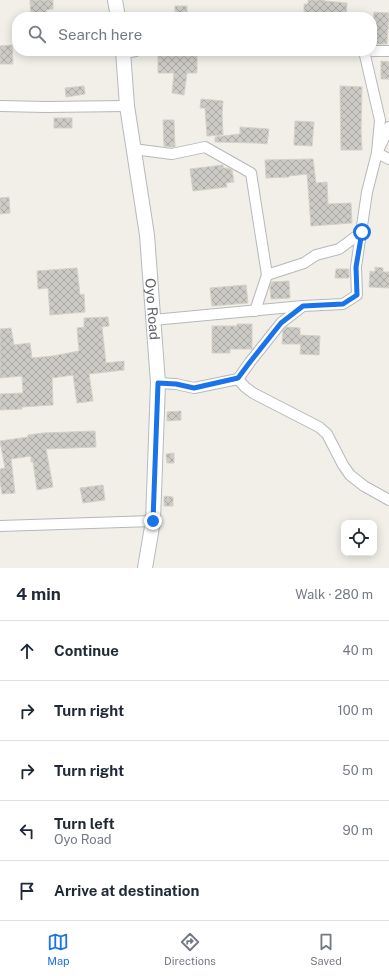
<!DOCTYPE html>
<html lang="en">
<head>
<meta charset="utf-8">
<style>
  body { margin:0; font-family:"Public Sans",sans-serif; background:#f2f2f3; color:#1f2937 }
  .controls { position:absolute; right:12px; bottom:12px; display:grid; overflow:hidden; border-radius:8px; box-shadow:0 2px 10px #0003 }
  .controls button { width:36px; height:36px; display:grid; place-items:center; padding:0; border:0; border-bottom:1px solid #e0e1e3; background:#fff; color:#1f2937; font:20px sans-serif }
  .stop { position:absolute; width:12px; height:12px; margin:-9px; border:3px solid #1a73e8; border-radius:50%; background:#fff }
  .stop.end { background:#1a73e8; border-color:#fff; box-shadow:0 1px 4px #0008 }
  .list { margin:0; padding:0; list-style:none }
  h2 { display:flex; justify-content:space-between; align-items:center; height:52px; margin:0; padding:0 16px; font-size:17px }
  h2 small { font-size:13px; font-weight:400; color:#747a83 }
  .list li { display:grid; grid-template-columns:26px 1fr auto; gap:12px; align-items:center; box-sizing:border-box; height:60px; padding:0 16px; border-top:1px solid #e0e1e3 }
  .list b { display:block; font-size:15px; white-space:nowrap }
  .list p { margin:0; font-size:13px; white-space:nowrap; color:#747a83 }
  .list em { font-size:13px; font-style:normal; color:#747a83 }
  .icon { flex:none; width:22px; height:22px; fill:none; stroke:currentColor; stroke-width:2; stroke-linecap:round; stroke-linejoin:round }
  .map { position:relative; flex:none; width:389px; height:568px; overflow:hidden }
  .search { position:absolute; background:#fff; box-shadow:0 2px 10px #0003; left:12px; right:12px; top:12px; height:44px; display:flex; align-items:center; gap:10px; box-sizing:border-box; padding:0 14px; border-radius:16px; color:#747a83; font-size:15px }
  .sheet { height:352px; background:#fff }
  nav { display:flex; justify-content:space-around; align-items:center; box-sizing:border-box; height:56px; border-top:1px solid #e0e1e3; background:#fff; font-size:11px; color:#747a83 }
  nav a { display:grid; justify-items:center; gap:2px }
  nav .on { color:#1a73e8 }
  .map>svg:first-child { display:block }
</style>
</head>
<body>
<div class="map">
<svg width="389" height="568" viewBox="0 0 389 568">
  <defs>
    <pattern id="building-cross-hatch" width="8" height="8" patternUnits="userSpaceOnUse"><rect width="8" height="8" fill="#cccac5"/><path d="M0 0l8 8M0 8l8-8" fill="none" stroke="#a9a8a4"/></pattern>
  </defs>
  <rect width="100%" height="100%" fill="#f1efe8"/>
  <g fill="url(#building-cross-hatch)" stroke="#d6d1c6">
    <polygon points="30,0 53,0 53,9 46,10 47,17 31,17"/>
    <polygon points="308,0 325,0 325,1 347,3 346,17 304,16 304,4 308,4"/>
    <rect x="175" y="6" width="12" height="11"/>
    <polygon points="374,12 389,13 387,44 372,44"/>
    <polygon points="12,45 13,64 0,64 0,46"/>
    <polygon points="158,56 197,56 197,73 187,73 184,95 172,93 174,73 158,73"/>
    <polygon points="381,61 389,62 389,79 381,79"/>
    <polygon points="84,86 85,94 66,97 65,88"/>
    <polygon points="340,86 362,87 361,131 362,150 341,150"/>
    <polygon points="201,99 223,101 222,114 223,135 207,136 205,108 200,108"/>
    <rect x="54" y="118" width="18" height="10"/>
    <polygon points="163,120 174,120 175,147 172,147 164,146"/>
    <polygon points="295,121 314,122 312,146 294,145"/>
    <polygon points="240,127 269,129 267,144 257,143 215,142 215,137 240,134"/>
    <polygon points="313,159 316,183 327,182 328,204 351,203 352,223 311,226 307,174 289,176 289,177 266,178 265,160"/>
    <polygon points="223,165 223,168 228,168 232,170 234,182 226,183 227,187 193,191 190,169"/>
    <polygon points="9,197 10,213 0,214 0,198"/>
    <polygon points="375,267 383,268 383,272 389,272 389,288 369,287 370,271 375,272"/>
    <polygon points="77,268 80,295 84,294 85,312 50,315 48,288 38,289 37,271"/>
    <polygon points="336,269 349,269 349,278 335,278"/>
    <polygon points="289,281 290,298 271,299 270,287 272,282"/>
    <polygon points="246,285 248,303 212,306 210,288"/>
    <polygon points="108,317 109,326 102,327 106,363 124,361 124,370 89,374 93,401 77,403 73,375 52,378 53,405 22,407 22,409 0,410 0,394 23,393 22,376 0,378 0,329 11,328 14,345 30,343 32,358 53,356 79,351 77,328 84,327 84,318"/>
    <polygon points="237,324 252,324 252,349 230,349 230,353 212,353 212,326 237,326"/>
    <polygon points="286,327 300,328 300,335 320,336 319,355 300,354 301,344 282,344 283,331"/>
    <polygon points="181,411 181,420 167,421 167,412"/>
    <polygon points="95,431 96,447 46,449 53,487 37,490 33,462 31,462 31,456 11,459 15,493 2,494 0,481 0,469 5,468 0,441 28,437 28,435 43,433"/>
    <polygon points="174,453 174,463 167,463 166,454"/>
    <polygon points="103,485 105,500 83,503 80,488"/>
    <polygon points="164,496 173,497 173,506 164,506"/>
  </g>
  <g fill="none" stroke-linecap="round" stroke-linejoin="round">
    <defs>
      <g id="street">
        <polyline points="364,51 380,120 377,153 389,159"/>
        <polyline points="372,51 389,51"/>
        <polyline points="124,53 136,51"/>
        <polyline points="0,106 45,107 127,106"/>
        <polyline points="133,149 172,154 205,147 251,173 267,275 255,311"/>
        <polyline points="267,275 304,263 316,255 339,249 362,232"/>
        <polyline points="153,320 303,306"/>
        <polyline points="238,379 250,362 281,323 303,306 343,304 357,295 356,267 367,192 377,153 389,127"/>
        <polyline points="158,383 176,384 194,388 238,379 245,387 253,393 319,427 327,434 343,465 350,475 364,486 389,500"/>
        <polyline points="0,526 153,521"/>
      </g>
      <g id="secondary">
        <polyline points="115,0 118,17"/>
        <path id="s1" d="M123 51 127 106 147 235 158 383 153 521 145 568"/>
      </g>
    </defs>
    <use href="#street" stroke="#b5b8bc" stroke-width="12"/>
    <use href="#secondary" stroke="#b6babf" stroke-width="16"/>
    <use href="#street" stroke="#fff" stroke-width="10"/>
    <use href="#secondary" stroke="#fff" stroke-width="14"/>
  </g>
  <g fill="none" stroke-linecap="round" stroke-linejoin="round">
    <polyline stroke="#1a73e8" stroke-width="5" points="153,521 158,383 176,384 194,388 238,378 250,362 281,323 303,306 343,304 357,295 356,267 362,232"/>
  </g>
  <g text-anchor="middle" stroke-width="3" stroke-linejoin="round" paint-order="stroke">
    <g font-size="14" fill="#5f6368" stroke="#fff">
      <text dy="5" stroke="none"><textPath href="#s1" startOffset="260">Oyo Road</textPath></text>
    </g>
  </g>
</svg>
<div class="controls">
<button><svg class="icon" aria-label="locate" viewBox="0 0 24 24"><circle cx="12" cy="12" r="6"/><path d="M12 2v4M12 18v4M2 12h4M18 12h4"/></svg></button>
</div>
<div class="stop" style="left:362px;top:232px"></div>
<div class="stop end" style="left:153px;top:521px"></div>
<div class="search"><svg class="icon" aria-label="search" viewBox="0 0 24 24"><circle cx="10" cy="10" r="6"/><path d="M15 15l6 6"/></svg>Search here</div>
</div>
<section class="sheet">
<h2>4 min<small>Walk · 280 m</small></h2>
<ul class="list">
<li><svg class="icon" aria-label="ahead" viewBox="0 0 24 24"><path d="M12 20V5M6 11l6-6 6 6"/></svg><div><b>Continue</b></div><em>40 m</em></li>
<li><svg class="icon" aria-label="right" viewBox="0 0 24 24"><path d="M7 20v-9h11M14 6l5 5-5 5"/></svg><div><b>Turn right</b></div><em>100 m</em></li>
<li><svg class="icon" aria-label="right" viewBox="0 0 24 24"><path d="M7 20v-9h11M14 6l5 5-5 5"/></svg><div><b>Turn right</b></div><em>50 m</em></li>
<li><svg class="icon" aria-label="left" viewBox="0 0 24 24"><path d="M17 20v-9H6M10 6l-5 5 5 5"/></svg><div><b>Turn left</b><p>Oyo Road</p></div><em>90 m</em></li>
<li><svg class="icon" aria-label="arrive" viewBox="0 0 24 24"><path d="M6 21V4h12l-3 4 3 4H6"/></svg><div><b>Arrive at destination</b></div></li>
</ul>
</section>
<nav>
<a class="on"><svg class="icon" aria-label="map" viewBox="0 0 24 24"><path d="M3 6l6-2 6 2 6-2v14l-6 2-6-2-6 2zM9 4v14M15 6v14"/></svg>Map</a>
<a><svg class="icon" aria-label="directions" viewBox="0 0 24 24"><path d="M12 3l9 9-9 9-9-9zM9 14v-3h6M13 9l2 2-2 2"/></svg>Directions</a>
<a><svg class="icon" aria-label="saved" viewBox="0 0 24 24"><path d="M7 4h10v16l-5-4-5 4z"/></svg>Saved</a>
</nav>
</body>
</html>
